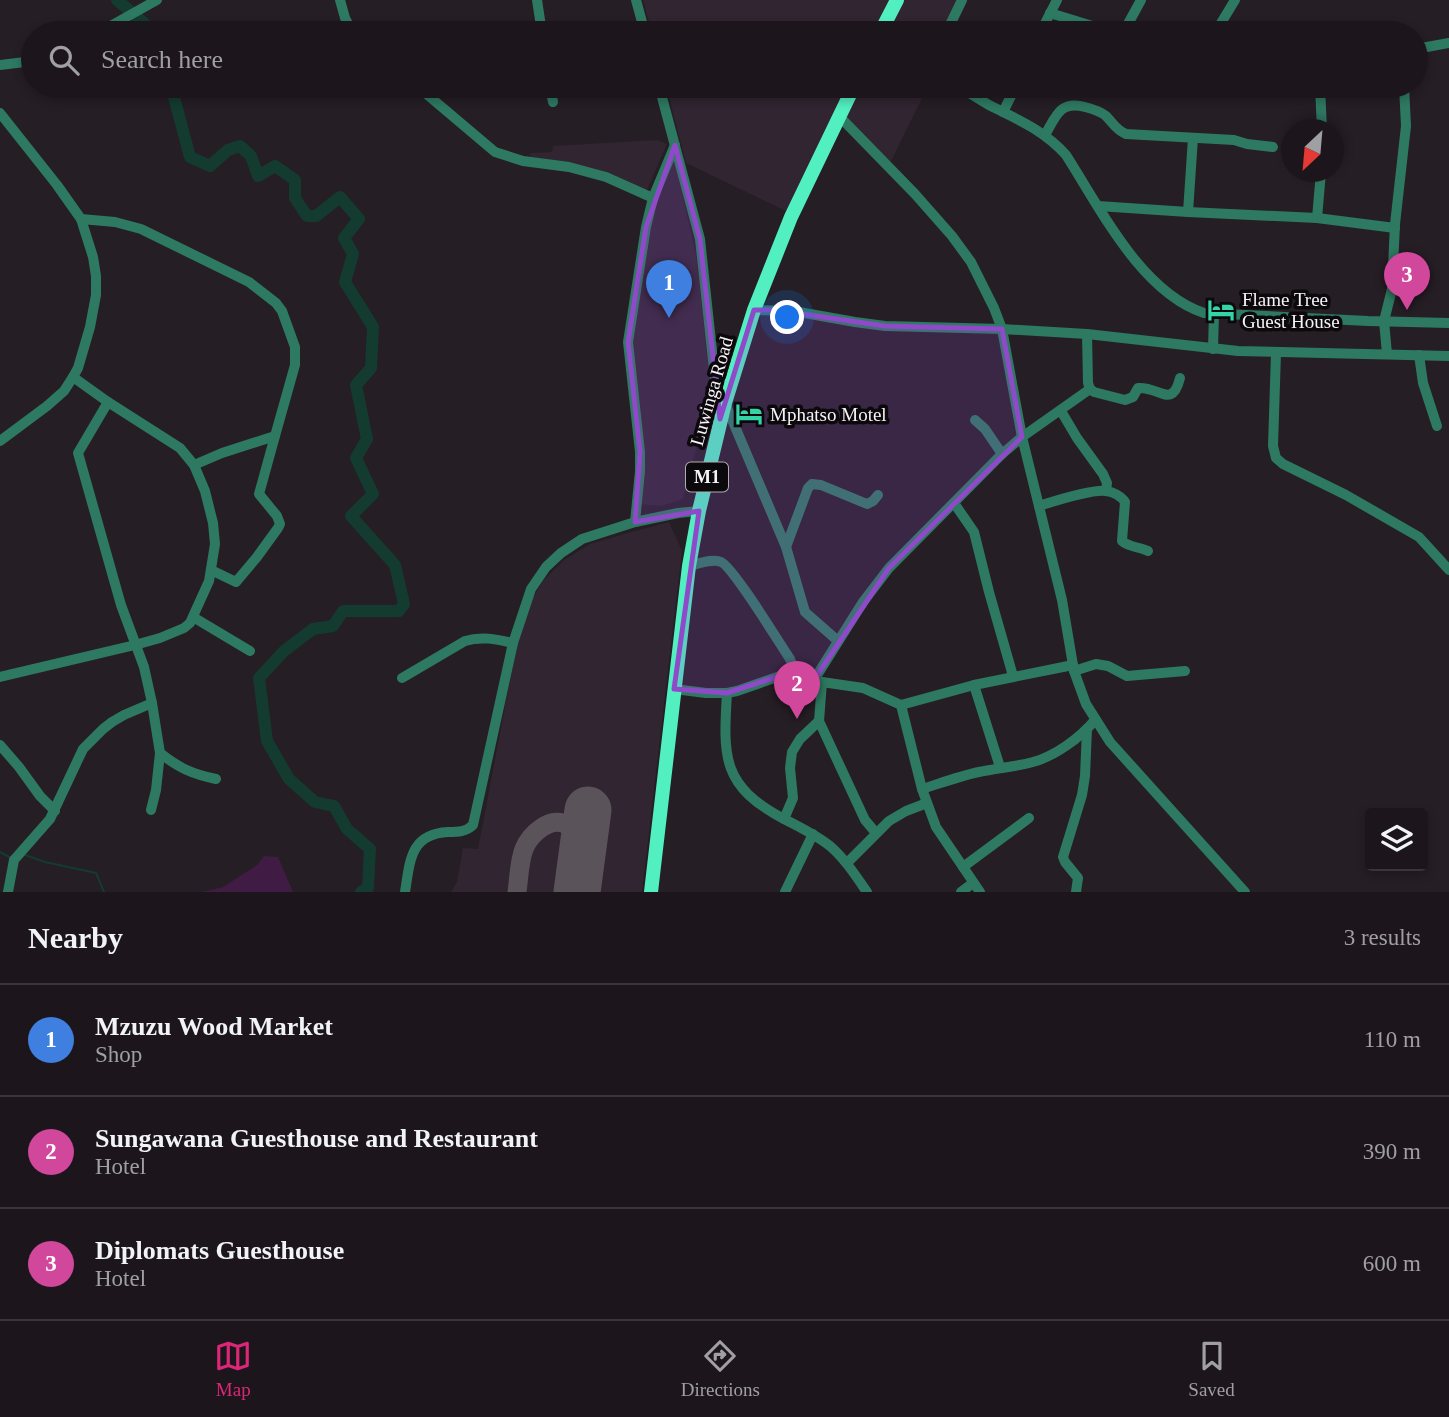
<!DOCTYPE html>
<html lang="en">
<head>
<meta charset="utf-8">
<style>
  body { margin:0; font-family:Georgia,serif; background:#292329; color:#f1f3f6 }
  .controls { position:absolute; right:21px; bottom:21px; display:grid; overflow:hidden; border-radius:7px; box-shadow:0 4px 10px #0003 }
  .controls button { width:63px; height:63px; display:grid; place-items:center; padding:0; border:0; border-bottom:2px solid #3a353b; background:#1c161c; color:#f1f3f6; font:35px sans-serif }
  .compass { position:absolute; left:1281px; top:119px; width:63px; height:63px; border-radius:50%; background:#1c161c; box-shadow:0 4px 10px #0003; rotate:206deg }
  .you { position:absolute; left:788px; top:318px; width:24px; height:24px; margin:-18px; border:5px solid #fff; border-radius:50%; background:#1a73e8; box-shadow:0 0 0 10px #1a73e833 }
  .badge { display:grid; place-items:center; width:46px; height:46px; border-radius:50%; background:#db2777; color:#fff; font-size:23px; font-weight:700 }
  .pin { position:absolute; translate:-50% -58px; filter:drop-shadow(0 2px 4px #0008) }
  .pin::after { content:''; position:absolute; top:37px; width:24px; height:21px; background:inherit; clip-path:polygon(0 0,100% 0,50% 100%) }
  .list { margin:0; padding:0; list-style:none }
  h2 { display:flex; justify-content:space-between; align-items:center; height:91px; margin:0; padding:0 28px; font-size:30px }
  h2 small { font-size:23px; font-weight:400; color:#a09fa3 }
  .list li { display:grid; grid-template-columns:46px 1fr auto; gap:21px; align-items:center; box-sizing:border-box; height:112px; padding:0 28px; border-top:2px solid #3a353b }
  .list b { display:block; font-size:26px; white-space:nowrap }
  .list p { margin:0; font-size:23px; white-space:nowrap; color:#a09fa3 }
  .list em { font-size:23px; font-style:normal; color:#a09fa3 }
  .icon { flex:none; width:38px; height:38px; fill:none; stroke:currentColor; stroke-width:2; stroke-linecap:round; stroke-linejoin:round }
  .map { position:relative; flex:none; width:1449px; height:892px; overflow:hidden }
  .search { position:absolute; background:#1c161c; box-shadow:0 4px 10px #0003; left:21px; right:21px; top:21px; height:77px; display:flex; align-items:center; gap:18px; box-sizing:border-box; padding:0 24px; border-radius:38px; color:#a09fa3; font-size:26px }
  .sheet { height:427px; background:#1c161c }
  nav { display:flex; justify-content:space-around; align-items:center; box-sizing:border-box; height:98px; border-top:2px solid #3a353b; background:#1c161c; font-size:19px; color:#a09fa3 }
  nav a { display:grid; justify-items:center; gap:4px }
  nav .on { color:#db2777 }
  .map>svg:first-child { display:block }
</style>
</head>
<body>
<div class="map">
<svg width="1449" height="892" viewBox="0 0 1449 892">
  <rect width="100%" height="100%" fill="#251e25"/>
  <g fill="#302531">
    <polygon points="643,0 968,0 952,33 652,33"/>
    <polygon points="666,86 928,86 889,165 834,115 788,212 686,163"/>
    <polygon points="657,140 667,144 646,192 620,178 531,163 530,153 552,152 553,146"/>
    <polygon points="674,158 696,255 711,392 683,499 662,506 638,504 645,460 630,343 654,210"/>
    <polygon points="669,522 682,551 642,892 451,892 457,882 463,848 478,849 519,633 532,599 543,581 564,560 590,544 631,532"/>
  </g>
  <polygon fill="#401b44" points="264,856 278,857 293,892 202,892 223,887 257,865"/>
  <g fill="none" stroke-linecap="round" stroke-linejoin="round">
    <g stroke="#143b2f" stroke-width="2">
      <polyline points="0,852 11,858"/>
      <polyline points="25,855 45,862 96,873 104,892"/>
    </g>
    <g stroke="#143b2f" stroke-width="12">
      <polyline points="117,0 144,23 146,33"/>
      <polyline points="171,86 190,157 210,166 228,150 240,146 251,156 258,176 275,166 295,180 295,198 307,216 316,216 340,197 359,219 344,238 353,254 345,282 373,327 371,368 356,385 367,439 356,458 373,494 351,516 395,565 404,604 399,611 343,611 333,626 313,629 284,651 259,678 267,741 289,779 315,802 334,806 347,829 370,849 368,888 361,892"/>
    </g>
    <path stroke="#5a545a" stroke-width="19" d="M517 892C519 878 519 862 524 849 530 834 551 815 567 825 575 829 580 839 583 847"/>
    <polyline stroke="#5a545a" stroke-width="47" points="577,892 588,810"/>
    <g stroke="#2e7961" stroke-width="10">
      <polyline points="340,0 345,18 353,33"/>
      <polyline points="537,0 542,33"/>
      <polyline points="636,0 645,33"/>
      <polyline points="1050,13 1115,33"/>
      <polyline points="98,33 157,0"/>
      <polyline points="946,33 962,0"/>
      <polyline points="1040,33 1057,0"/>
      <polyline points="1123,33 1141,0"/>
      <polyline points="1215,33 1235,0"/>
      <polyline points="1416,49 1449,43"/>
      <polyline points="0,65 33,61"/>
      <polyline points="417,86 495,152 523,161 569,167 606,177 653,198"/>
      <polyline points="550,86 553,102"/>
      <polyline points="659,86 700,239 715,379 728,392"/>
      <path d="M957 86C969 92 980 100 991 106 1019 120 1045 131 1066 155 1100 208 1141 292 1204 313L1368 321 1449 323"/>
      <polyline points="1320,86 1322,130"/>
      <polyline points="1003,112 1016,86"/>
      <polyline points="0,113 57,185 81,219 93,257 96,276 96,295 90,327 78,368 73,377 64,391 47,406 0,441"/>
      <polyline points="839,116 915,194 952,236 971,262 994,308 1002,329 1022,437 1062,600 1074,671 1086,704 1110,742 1245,892"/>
      <path d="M1045 135C1056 116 1060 100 1085 107 1093 109 1100 111 1106 116 1113 123 1116 130 1126 134L1234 140 1247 144 1273 147"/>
      <polyline points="1098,206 1188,212 1317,218 1395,228"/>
      <polyline points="1188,212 1193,138"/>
      <polyline points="1317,218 1321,172"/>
      <polyline points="81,219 115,222 141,229 249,282 276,303 282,311 295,347 295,365 275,436 222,453 194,465"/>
      <polyline points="754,310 793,311 855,322 885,326 1002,329 1087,334 1238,351 1449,356"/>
      <path d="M1087 334 1088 383 1090 389 1094 392 1125 400 1133 397 1138 388C1159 386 1172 410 1180 378"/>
      <polyline points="1213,349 1214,313"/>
      <polyline points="1276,353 1273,446 1276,458 1283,464 1346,495 1419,537 1449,570"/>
      <polyline points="1387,354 1384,321 1392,289 1395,224 1406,126 1404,86"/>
      <polyline points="1419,355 1423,383 1437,426"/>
      <polyline points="108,402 78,453 121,605 144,667 152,703 160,753 156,790 151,810"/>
      <polyline points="725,403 786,547 805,612 838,641"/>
      <polyline points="1061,411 1077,438 1103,474 1107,483 1106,491"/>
      <polyline points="975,420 985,429 1002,454"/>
      <polyline points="954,503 974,532 989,592 1013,676"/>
      <path d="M1039 506C1055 501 1091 489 1106 491 1113 492 1121 496 1125 502L1122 541C1128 547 1140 547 1148 551"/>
      <polyline points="635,522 640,471 640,452 628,342 646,227 653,198 675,145"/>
      <polyline points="786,547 808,488 812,484 821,485 867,504 873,501 878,495"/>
      <path d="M689 566C698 564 713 558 721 562 733 567 780 644 790 659L793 667 792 674"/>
      <polyline points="211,570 236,582 257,557 278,528 280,524 277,516 259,494 275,436"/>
      <polyline points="193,617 250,651"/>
      <polyline points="1074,671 1096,664 1108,666 1127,676 1185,671"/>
      <polyline points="0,677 135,645 160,638 184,628 190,623 209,581 215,544 213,523 205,491 194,465 180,448 108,402 73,377"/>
      <path d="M402 678 465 641C481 636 496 639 513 643"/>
      <polyline points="814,680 863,602 889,568 1002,454 1022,437 1090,389"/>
      <polyline points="822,682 819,721 865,820 876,833"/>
      <polyline points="974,685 1000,767"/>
      <polyline points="674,689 706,693 727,693 737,691 783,675 792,674 822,682 863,688 901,705 922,789 936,827 980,892"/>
      <path d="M727 693C723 758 722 786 784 819 800 827 816 835 830 846 845 859 856 876 867 892"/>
      <polyline points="901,705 974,685 1073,665"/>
      <polyline points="0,745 19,767 40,796 55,811"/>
      <path d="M160 753C179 768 192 774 216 779"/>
      <path d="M922 789C941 783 960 776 979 772 997 768 1015 767 1033 762 1055 756 1080 738 1095 720"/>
      <polyline points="784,819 793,798 790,768 792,752 800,739 819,721"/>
      <polyline points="847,863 889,821 906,811 927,803"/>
      <polyline points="963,867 1029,818"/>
      <polyline points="8,892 14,860 50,819 83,749 103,729 112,722 124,715 152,703"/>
      <path d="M405 892C410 861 410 834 448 832 458 832 466 832 473 825L513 643 531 589 546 567 561 553 582 539 635 522 678 513 699 511"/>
      <polyline points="785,892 813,834"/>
      <polyline points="961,892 973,883"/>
      <polyline points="1076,892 1078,878 1065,862 1063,857 1082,795 1085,776 1087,729"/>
    </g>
    <g stroke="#52f0c1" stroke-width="14">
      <polyline points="880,33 897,0"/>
      <polyline points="651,892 689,566 699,511 725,403 754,310 791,217 854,86"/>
    </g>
  </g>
  <path fill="#8e4ac8" fill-opacity="0.2" stroke="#8e4ac8" stroke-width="5" stroke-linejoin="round" d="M675 145 700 239 720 419 754 310H776L885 326 1002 329 1022 437 889 568 814 680 783 675 727 693 674 689 699 511 635 522 640 452 628 342 646 227Z"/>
  <defs>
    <symbol id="hotel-bare" viewBox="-9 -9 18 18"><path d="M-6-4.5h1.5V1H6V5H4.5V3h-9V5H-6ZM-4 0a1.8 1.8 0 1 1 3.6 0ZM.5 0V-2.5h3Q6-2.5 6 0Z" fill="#33d4a8" stroke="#0c090c" stroke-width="2.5" paint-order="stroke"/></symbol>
  </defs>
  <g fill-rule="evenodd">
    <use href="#hotel-bare" x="1202" y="291" width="38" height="38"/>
    <use href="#hotel-bare" x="730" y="395" width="38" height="38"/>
  </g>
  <g text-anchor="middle" stroke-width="7" stroke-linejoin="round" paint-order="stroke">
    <rect fill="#0c090c" stroke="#b0acb1" stroke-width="2" x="686" y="462.5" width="42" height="29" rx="5"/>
    <g font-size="18" font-weight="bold" fill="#f7f2f8">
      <text x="707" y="483">M1</text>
    </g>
    <g font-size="19" fill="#f7f2f8" stroke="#0c090c" text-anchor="start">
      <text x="1242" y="306">Flame Tree<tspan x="1242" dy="22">Guest House</tspan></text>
      <text x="770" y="421">Mphatso Motel</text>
    </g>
    <g font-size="19" fill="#f7f2f8" stroke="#0c090c">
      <text transform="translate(711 391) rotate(-74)" y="7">Luwinga Road</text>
    </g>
  </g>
</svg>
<div class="controls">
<button><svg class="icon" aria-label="layers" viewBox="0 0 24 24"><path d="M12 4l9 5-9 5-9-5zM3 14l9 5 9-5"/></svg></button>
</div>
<svg class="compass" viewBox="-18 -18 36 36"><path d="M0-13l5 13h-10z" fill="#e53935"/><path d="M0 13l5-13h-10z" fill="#a09fa3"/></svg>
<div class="you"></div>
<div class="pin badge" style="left:669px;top:318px;background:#3f7fe0">1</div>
<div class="pin badge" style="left:797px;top:719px;background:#d1479c">2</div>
<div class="pin badge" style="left:1407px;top:310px;background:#d1479c">3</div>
<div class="search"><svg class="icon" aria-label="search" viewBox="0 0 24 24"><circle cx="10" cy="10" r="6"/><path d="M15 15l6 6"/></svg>Search here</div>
</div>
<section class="sheet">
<h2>Nearby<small>3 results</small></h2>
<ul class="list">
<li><span class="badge" style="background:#3f7fe0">1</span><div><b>Mzuzu Wood Market</b><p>Shop</p></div><em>110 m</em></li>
<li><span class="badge" style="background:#d1479c">2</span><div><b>Sungawana Guesthouse and Restaurant</b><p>Hotel</p></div><em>390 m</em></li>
<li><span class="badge" style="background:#d1479c">3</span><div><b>Diplomats Guesthouse</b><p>Hotel</p></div><em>600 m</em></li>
</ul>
</section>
<nav>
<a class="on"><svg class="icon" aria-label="map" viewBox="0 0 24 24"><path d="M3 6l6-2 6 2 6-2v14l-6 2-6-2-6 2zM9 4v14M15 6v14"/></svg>Map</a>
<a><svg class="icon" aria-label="directions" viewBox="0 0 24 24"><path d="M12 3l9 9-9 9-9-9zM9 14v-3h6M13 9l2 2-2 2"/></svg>Directions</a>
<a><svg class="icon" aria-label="saved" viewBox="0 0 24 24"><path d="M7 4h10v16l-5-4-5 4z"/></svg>Saved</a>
</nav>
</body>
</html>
